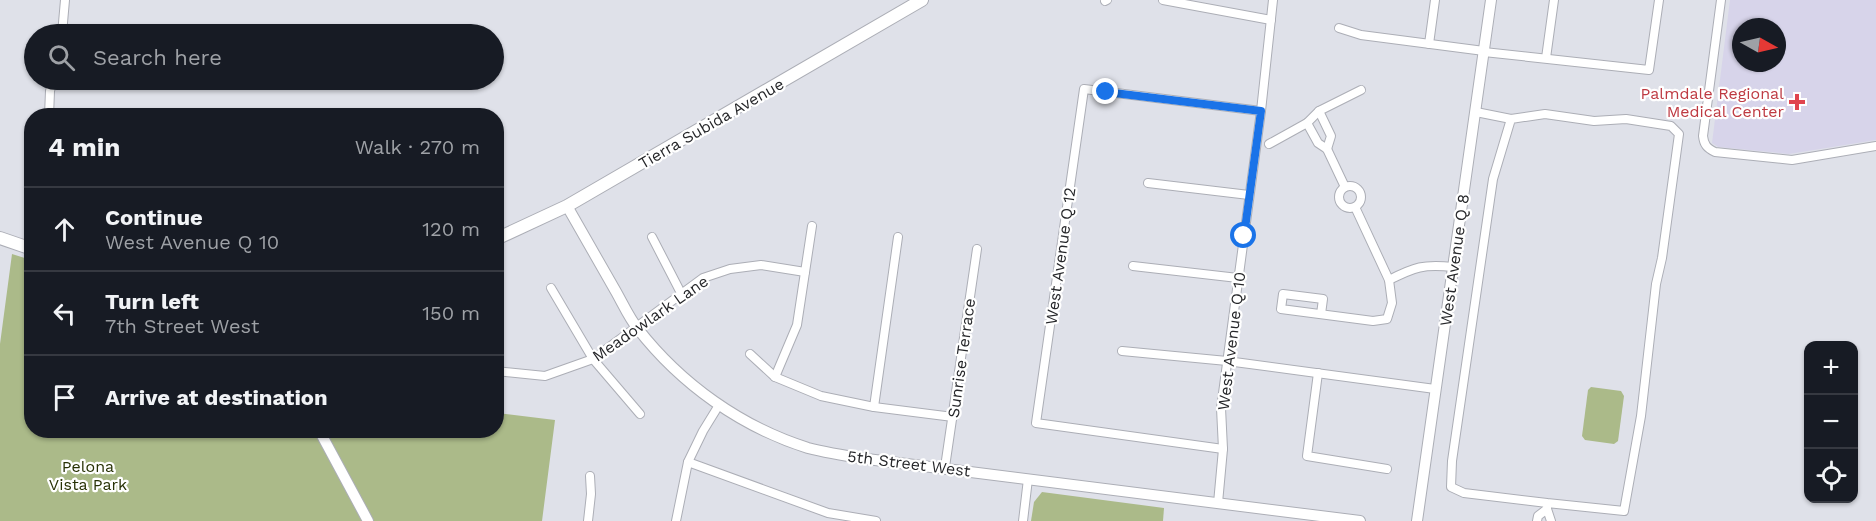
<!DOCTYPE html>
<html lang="en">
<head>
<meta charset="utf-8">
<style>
  body { margin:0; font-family:"Work Sans",sans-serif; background:#242831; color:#f1f3f6 }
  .controls { position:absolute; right:18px; bottom:18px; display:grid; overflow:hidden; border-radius:12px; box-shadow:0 2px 4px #0004 }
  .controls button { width:54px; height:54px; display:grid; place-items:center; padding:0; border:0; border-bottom:2px solid #363941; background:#171b24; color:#f1f3f6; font:30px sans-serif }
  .compass { position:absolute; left:1732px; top:18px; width:54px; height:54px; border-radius:50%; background:#171b24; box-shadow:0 2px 4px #0004; rotate:98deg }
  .stop { position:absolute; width:18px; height:18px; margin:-14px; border:4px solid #1a73e8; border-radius:50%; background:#fff }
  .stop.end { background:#1a73e8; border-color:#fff; box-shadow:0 2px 6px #0008 }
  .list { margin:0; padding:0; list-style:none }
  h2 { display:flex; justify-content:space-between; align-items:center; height:78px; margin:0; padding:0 24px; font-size:26px }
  h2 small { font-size:20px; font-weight:400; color:#9ea1a6 }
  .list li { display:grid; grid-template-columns:39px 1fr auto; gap:18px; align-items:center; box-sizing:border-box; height:84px; padding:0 24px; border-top:2px solid #363941 }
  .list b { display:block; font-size:22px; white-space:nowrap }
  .list p { margin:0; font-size:20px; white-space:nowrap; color:#9ea1a6 }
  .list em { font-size:20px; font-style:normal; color:#9ea1a6 }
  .icon { flex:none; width:33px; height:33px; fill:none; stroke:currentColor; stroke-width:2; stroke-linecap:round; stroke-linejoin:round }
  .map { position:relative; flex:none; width:1876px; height:521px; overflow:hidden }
  .search { position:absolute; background:#171b24; box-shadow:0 2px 4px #0004; left:24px; top:24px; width:480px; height:66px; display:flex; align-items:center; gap:15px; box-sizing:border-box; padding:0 21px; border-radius:33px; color:#9ea1a6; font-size:22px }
  .panel { position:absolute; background:#171b24; box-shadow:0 2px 4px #0004; left:24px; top:108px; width:480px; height:330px; border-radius:24px }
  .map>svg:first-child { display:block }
</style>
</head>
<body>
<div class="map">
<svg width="1876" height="521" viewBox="0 0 1876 521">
  <rect width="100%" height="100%" fill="#dfe1e9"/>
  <path fill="#d7d4ea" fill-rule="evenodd" d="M1730 0H1876V140L1789 154 1718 147 1712 143ZM1741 27H1777V63H1741Z"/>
  <g fill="#abba89">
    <polygon points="12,254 31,260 32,430 496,430 497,413 555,420 542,521 0,521 0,344"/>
    <polygon points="1591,387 1621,391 1624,396 1618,441 1614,444 1585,440 1582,436 1588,390"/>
    <polygon points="1042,492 1164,508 1163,521 1031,521 1034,502"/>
  </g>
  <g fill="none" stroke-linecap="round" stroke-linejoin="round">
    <defs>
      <g id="minor">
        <polyline points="1163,0 1271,20"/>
        <path d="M1721 0 1703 136C1704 145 1707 148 1715 152L1792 160 1876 146"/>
        <polyline points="1105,1 1107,0"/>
        <polyline points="1339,28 1361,35 1484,51"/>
        <polyline points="62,34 65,0"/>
        <polyline points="1429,44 1435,0"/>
        <polyline points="1484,52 1649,70 1659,0"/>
        <polyline points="1546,58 1554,0"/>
        <polyline points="1319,111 1331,136 1327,149"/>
        <polyline points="1476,112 1511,119"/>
        <polyline points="49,116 50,91 53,80"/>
        <polyline points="1269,144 1307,123"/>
        <polyline points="1148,183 1249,195"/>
        <circle cx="1350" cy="197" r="11"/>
        <polyline points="1345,187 1327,149 1318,143 1307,123 1319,111 1361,90"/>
        <polyline points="652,237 682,295"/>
        <polyline points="1133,266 1238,278"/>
        <path d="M1389 280C1415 267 1423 264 1453 267"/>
        <polyline points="551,288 593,359 640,414"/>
        <polyline points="1321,314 1323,299 1283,294 1281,309 1373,321 1387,319 1392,303 1389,280 1355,207"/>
        <polyline points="1122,351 1227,361 1435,389"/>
        <polyline points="750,354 775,377 821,396 874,407 953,417"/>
        <polyline points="496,371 545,376 593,359 703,278 730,269 761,265 805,272"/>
        <polyline points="1318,373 1307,456 1387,469"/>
        <polyline points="775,377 797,325 812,226"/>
        <polyline points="874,407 898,237"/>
        <polyline points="1223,449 1036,423 1084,89 1261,111"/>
        <polyline points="688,462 828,513 876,521"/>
        <polyline points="945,467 977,249"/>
        <polyline points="1218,503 1223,449 1221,408 1261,111 1273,0"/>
        <polyline points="1547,509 1547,503 1624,511 1641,416 1656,284 1662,258 1679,134 1671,126 1626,119 1594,121 1545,114 1511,119 1493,179 1452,461 1451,487 1464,493 1547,503"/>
        <polyline points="588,521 591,494 590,476"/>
        <polyline points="676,521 688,462 703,431 719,405"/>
        <polyline points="1023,521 1028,479"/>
        <polyline points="1537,521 1538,516 1547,509 1551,521"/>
      </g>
      <g id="tertiary">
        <path d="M567 206C583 234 599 262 615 290 622 302 629 318 638 329 681 384 741 427 808 448 827 453 847 456 867 459L1360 521"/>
        <polyline points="319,430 368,521"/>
        <polyline points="1417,521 1491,0"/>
      </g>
      <g id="secondary">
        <polyline points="0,238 32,249"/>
        <polyline points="496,239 567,206 922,0"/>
      </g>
    </defs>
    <use href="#minor" stroke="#acaeb6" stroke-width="10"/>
    <use href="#tertiary" stroke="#acaeb6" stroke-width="12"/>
    <use href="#secondary" stroke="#acaeb6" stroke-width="14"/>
    <use href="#minor" stroke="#fff" stroke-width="8"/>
    <use href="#tertiary" stroke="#fff" stroke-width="10"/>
    <use href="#secondary" stroke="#fff" stroke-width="12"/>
  </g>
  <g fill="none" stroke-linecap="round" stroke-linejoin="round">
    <polyline stroke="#1a73e8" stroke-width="8" points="1106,92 1261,111 1244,236"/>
  </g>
  <path fill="#e0444e" stroke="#fff" stroke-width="2" d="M1794 93h6v6h6v6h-6v6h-6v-6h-6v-6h6z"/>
  <g text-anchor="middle" stroke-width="4.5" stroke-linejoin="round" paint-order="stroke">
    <g font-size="16" fill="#be3a42" stroke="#fff" text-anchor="end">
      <text x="1784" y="99">Palmdale Regional<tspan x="1784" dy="18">Medical Center</tspan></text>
    </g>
    <g font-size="16" fill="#26272a" stroke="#fff">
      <text transform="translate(711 123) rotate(-30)" y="6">Tierra Subida Avenue</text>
      <text transform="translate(1060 256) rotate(-82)" y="6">West Avenue Q 12</text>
      <text transform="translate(1454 260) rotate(-82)" y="6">West Avenue Q 8</text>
      <text transform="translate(650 318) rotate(-35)" y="6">Meadowlark Lane</text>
      <text transform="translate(1231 341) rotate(-83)" y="6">West Avenue Q 10</text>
      <text transform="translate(961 358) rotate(-82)" y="6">Sunrise Terrace</text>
      <text transform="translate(909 463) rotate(7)" y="6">5th Street West</text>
    </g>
    <g font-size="16" fill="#273104" stroke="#fff">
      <text x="88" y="472">Pelona<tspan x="88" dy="18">Vista Park</tspan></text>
    </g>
  </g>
</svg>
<div class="controls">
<button>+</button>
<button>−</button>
<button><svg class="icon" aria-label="locate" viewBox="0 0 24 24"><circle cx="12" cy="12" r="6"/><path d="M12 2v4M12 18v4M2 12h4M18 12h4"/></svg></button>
</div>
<svg class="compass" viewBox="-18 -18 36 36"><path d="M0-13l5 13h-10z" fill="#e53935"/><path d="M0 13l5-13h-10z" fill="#9ea1a6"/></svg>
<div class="stop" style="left:1244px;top:236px"></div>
<div class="stop end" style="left:1106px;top:92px"></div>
<div class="search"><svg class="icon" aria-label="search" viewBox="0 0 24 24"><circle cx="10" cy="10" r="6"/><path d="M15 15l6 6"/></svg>Search here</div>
<section class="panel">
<h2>4 min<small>Walk · 270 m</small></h2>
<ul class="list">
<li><svg class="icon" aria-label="ahead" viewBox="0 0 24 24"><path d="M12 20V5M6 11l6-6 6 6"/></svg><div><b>Continue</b><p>West Avenue Q 10</p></div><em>120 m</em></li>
<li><svg class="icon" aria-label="left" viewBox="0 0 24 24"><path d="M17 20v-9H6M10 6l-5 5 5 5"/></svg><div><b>Turn left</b><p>7th Street West</p></div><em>150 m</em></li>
<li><svg class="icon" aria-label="arrive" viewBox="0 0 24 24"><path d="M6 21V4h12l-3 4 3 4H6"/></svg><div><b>Arrive at destination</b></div></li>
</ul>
</section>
</div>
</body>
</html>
